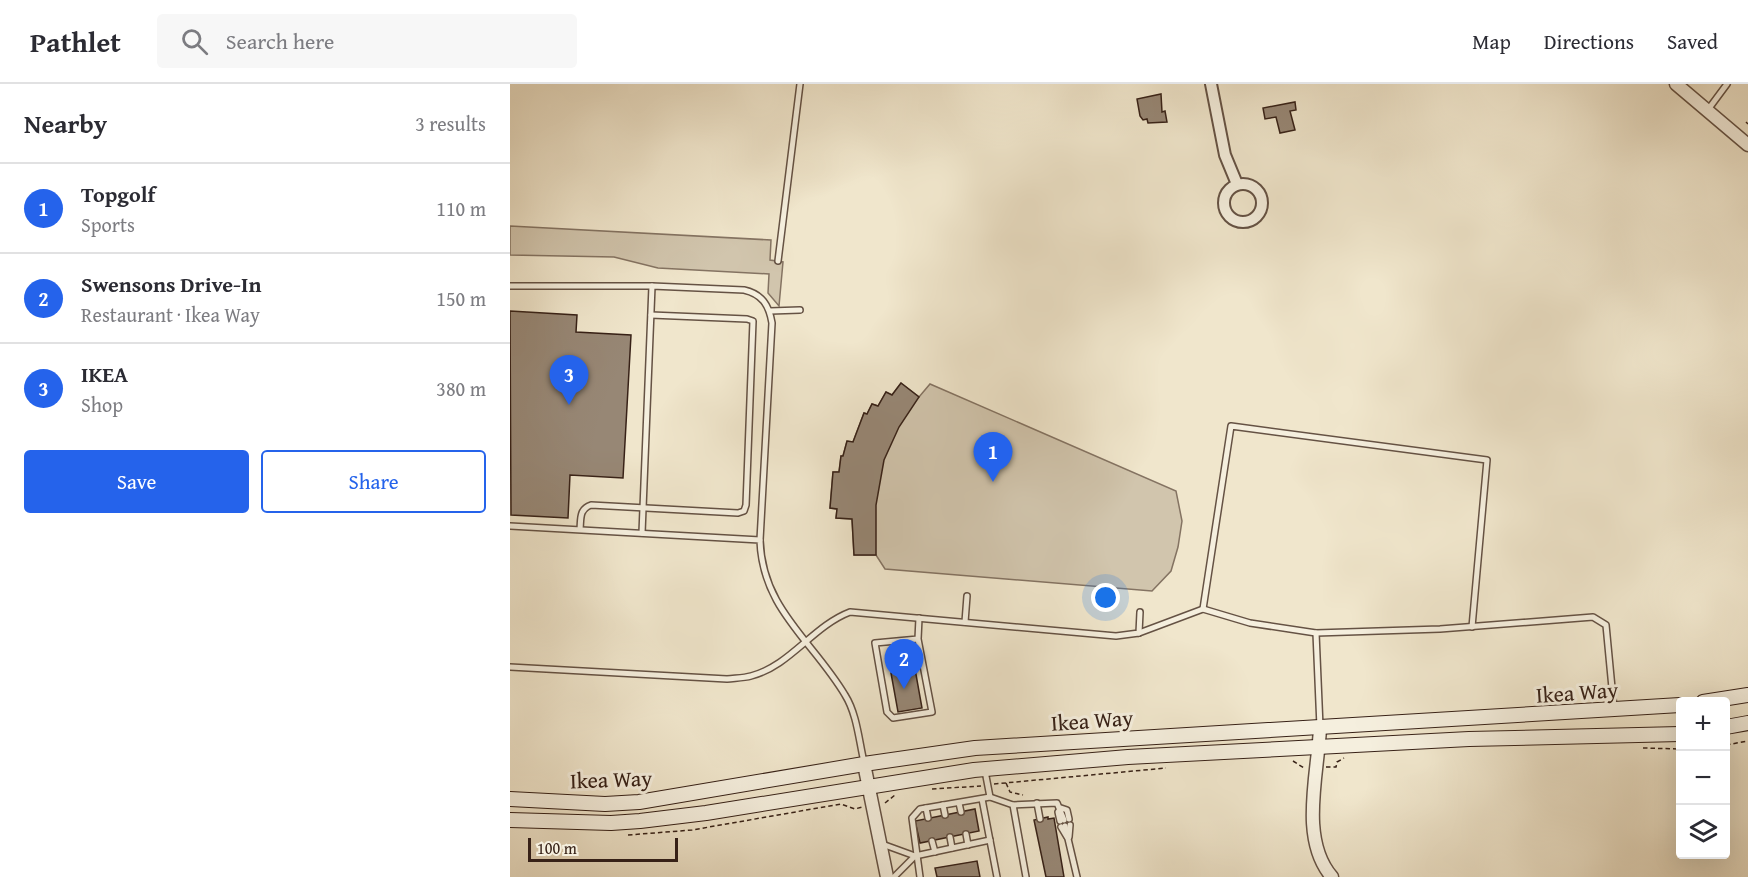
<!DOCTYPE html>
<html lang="en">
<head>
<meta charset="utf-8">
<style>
  body { margin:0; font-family:"Gentium Book Plus",serif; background:#f7f7f7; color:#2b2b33 }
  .controls { position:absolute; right:18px; bottom:18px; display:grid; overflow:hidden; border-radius:6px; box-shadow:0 6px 24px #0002 }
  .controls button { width:54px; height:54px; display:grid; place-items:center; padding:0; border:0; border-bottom:2px solid #e1e1e2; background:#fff; color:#2b2b33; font:30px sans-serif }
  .scale { position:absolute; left:18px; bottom:15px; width:150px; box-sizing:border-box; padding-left:6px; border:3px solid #372117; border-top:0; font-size:16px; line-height:21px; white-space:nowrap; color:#372117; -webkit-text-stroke:4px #f5efde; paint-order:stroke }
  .you { position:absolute; left:596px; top:514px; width:21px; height:21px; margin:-15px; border:4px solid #fff; border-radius:50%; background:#1a73e8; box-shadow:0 0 0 9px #1a73e833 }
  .badge { display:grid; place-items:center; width:39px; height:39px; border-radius:50%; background:#2563eb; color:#fff; font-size:20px; font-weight:700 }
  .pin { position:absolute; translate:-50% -50px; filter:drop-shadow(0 2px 3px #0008) }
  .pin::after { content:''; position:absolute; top:32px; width:21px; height:18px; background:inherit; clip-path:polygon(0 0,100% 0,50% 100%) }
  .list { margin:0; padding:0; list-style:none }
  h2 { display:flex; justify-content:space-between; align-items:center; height:78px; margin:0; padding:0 24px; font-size:26px }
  h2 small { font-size:20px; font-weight:400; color:#7c7c81 }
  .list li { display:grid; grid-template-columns:39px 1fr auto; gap:18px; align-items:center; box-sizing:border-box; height:90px; padding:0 24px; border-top:2px solid #e1e1e2 }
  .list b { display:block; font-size:22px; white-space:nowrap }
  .list p { margin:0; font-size:20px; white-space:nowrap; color:#7c7c81 }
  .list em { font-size:20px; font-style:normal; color:#7c7c81 }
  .actions { display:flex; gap:12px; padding:18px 24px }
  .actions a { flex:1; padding:14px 0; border:2px solid #2563eb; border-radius:6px; text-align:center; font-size:21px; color:#2563eb }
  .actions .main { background:#2563eb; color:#fff }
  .icon { flex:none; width:33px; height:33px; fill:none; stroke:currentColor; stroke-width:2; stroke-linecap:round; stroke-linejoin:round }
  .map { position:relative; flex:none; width:1238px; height:793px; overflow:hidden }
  header { display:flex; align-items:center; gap:36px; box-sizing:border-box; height:84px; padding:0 30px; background:#fff; border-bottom:2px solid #e1e1e2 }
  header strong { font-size:28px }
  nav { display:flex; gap:33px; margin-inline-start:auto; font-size:21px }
  .search { width:420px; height:54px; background:#f7f7f7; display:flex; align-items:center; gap:15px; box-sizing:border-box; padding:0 21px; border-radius:6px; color:#7c7c81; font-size:22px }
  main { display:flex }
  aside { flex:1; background:#fff }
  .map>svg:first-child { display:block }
</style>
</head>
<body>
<header>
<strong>Pathlet</strong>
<div class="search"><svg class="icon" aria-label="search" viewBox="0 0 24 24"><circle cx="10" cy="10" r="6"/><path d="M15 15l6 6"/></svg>Search here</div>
<nav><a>Map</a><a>Directions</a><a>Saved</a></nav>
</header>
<main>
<aside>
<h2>Nearby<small>3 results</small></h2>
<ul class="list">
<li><span class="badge">1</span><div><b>Topgolf</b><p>Sports</p></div><em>110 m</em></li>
<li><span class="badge">2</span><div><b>Swensons Drive-In</b><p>Restaurant · Ikea Way</p></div><em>150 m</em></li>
<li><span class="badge">3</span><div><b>IKEA</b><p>Shop</p></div><em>380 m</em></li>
</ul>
<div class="actions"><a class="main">Save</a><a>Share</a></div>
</aside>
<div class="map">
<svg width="1238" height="793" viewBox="0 0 1238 793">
  <rect width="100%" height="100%" fill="#f0e6cc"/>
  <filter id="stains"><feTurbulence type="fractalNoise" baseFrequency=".00333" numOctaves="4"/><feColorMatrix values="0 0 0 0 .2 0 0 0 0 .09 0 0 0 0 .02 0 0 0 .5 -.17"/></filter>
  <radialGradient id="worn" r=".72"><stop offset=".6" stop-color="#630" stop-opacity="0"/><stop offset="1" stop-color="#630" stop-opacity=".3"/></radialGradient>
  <g fill="#d1c5ad" stroke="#847362" stroke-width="1.5">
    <polygon points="0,142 261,156 260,176 273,178 269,222 258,209 259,190 148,184 104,173 0,171"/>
    <polygon points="391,299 409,313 420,300 666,407 672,437 668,463 661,487 642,507 375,485 366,471 344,471 342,435 326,434 327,425 320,424 323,388 329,388 331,372 333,372 337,357 343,358 354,329 357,330 362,320 368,322 376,308 382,311"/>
  </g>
  <g fill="#978775" stroke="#372117" stroke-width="1.5">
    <polygon points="651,10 652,28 655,27 657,38 638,39 637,35 633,36 630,32 627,15"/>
    <polygon points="785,18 786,26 780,27 785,46 770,49 766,33 755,35 753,24"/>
    <polygon points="0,227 67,231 66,248 121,251 113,394 60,391 58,434 1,431"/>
    <polygon points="391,299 409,313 389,343 374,376 366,421 366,471 344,471 342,435 326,434 327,425 320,424 323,388 329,388 331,372 333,372 337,357 343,358 354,329 357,330 362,320 368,322 376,308 382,311"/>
    <polygon points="405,585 412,624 388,628 381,589"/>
    <polygon points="465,725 469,747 410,759 405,737"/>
    <polygon points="538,733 538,735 544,734 554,793 536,793 524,736"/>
    <polygon points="467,777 470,793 427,793 425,784"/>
  </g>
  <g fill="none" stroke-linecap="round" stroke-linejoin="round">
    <defs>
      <g id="service">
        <polyline points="1197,27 1217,0"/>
        <polyline points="268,177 290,0"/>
        <polyline points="0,202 142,202"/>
        <polyline points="260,227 290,226"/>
        <path d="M0 442 250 456C252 525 303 557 335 611 347 630 349 657 354 678"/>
        <path d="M70 445C71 435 69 425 81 421L228 429 234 427 236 421 243 237 237 235 141 231"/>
        <path d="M132 449 142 202 234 206C252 210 259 221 262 239L250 456"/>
        <polyline points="693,525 721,342 977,376 962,543"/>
        <polyline points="455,538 457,512"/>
        <polyline points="629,549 693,525 740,539 806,549 930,545 1083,533 1096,541 1104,625"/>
        <polyline points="806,549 810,643"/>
        <polyline points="408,555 422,628 383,634 377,628 365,559 408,555 409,534"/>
        <path d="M0 583 217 595C225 594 234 594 241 592 280 582 303 542 340 528L606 552 629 549 630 528"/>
        <polyline points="480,713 503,721 516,793"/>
        <polyline points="472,715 487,793"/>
        <polyline points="449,719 451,728"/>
        <polyline points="527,719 530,735"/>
        <polyline points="433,721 435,731"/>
        <polyline points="503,721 547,719 554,736"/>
        <polyline points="416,724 418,734"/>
        <polyline points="550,737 548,728 551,724 557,726 559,735"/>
        <polyline points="555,742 567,793"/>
        <polyline points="551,743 557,753"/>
        <polyline points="456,750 458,761"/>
        <polyline points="440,753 442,764"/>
        <polyline points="559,753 560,741"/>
        <polyline points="422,757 425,768"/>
        <polyline points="372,760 405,772 480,756"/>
        <polyline points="384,793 405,772"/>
        <polyline points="410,793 402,734 410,725 480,713 475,687"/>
      </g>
      <g id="minor">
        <polyline points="701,0 715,71 727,100"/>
        <circle cx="733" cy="119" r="19"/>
      </g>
      <g id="tertiary">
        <polyline points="1166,0 1238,61"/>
        <path d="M810 644C808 690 789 755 822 793"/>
        <polyline points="354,680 377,793"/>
      </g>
      <g id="secondary">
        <polyline points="1193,618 1238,611"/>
        <polyline points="1216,643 1238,639"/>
        <polyline points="0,715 95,720 129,718 354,680 465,664 1170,621"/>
        <polyline points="0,736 101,739 130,737 196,729 464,686 618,673 959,655 1170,650"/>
      </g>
    </defs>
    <use href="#service" stroke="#655244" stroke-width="8"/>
    <use href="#minor" stroke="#655244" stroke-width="14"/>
    <use href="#tertiary" stroke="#655244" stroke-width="15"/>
    <use href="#secondary" stroke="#372117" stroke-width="16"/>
    <g stroke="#372117" stroke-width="1.5" stroke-dasharray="4.5 3" stroke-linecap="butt">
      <polyline points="1236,38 1238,40"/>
      <polyline points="1216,661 1238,657"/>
      <polyline points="1133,664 1170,665"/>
      <polyline points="783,677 794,684"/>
      <polyline points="816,683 826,683 827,678 834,674"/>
      <polyline points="496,699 500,708 513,711"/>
      <polyline points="484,700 656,684"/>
      <polyline points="422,705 471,702"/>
      <polyline points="375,719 385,711"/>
      <polyline points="118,751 182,746 331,720 345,725 352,723"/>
    </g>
    <use href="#service" stroke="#f5efde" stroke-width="5"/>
    <use href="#minor" stroke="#f5efde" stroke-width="10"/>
    <use href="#tertiary" stroke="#f5efde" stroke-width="12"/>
    <use href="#secondary" stroke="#f5efde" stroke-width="14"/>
  </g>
  <g text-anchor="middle" stroke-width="6" stroke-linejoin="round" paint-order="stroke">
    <g font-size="22" fill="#372117" stroke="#f5efde">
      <text transform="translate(1067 608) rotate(-4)" y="8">Ikea Way</text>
      <text transform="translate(582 636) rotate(-4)" y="8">Ikea Way</text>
      <text transform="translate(101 695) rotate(-2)" y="8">Ikea Way</text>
    </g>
  </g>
  <rect width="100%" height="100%" filter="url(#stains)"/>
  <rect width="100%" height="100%" fill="url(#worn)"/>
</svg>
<div class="controls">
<button>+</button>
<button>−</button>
<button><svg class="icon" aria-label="layers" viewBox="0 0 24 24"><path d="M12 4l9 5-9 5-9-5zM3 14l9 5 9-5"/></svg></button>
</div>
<div class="scale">100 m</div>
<div class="you"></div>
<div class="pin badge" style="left:483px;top:398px">1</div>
<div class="pin badge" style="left:394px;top:605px">2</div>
<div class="pin badge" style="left:59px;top:321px">3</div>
</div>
</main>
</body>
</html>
